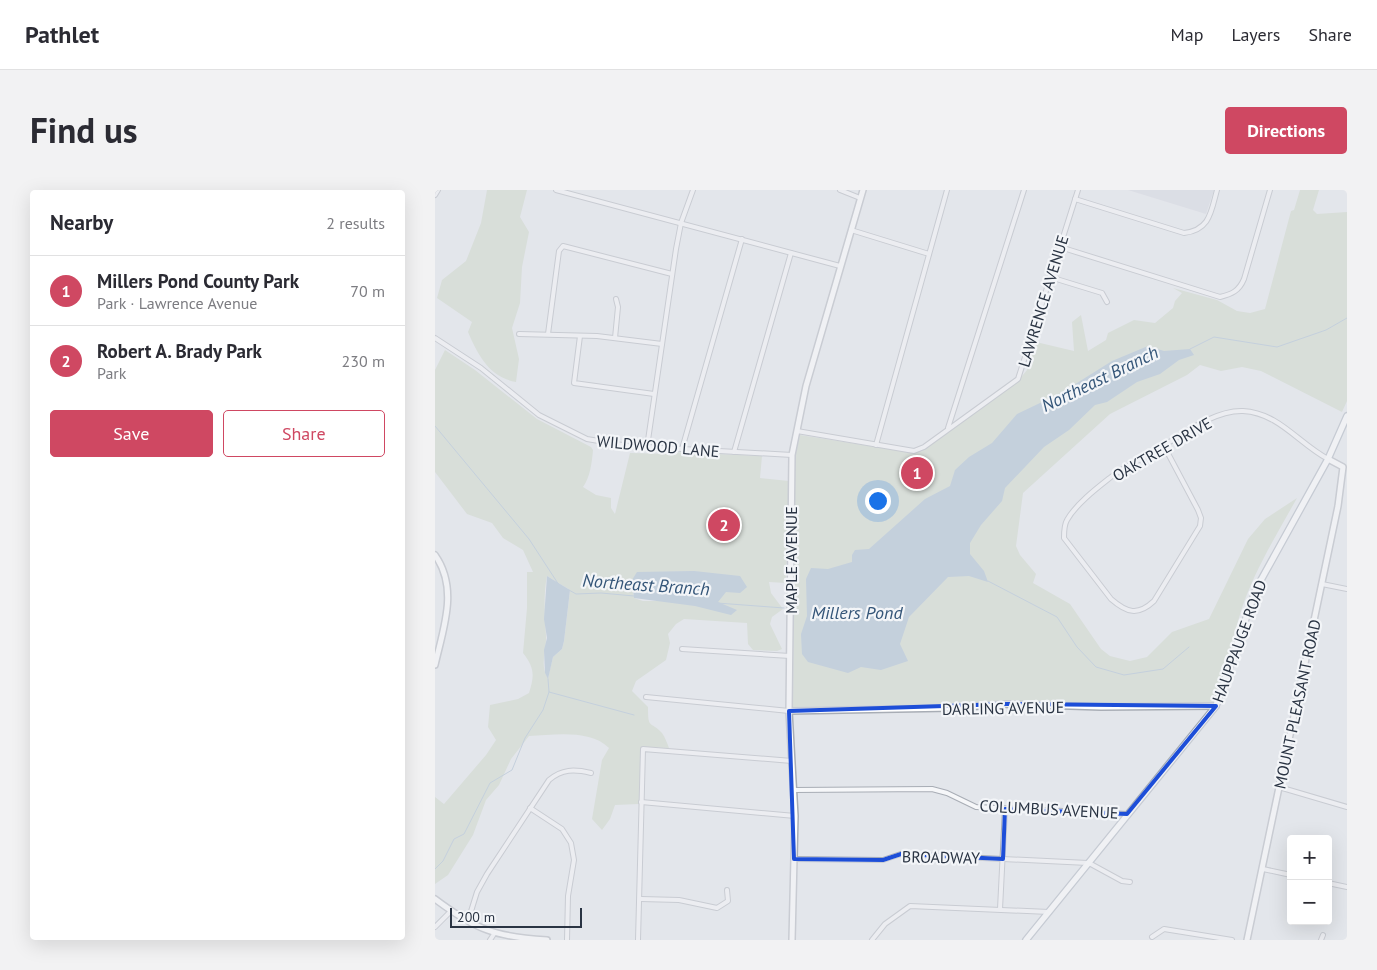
<!DOCTYPE html>
<html lang="en">
<head>
<meta charset="utf-8">
<style>
  body { margin:0; font-family:"PT Sans",sans-serif; background:#f2f2f3; color:#2b2b33 }
  .controls { position:absolute; right:15px; bottom:15px; display:grid; overflow:hidden; border-radius:5px; box-shadow:0 5px 20px #0002 }
  .controls button { width:45px; height:45px; display:grid; place-items:center; padding:0; border:0; border-bottom:1px solid #e1e1e2; background:#fff; color:#2b2b33; font:25px sans-serif }
  .scale { position:absolute; left:15px; bottom:12px; width:132px; box-sizing:border-box; padding-left:5px; border:2px solid #2a3443; border-top:0; font-size:14px; line-height:18px; white-space:nowrap; color:#2a3443; -webkit-text-stroke:4px #f3f5f8; paint-order:stroke }
  .you { position:absolute; left:442px; top:310px; width:18px; height:18px; margin:-12px; border:4px solid #fff; border-radius:50%; background:#1a73e8; box-shadow:0 0 0 8px #1a73e833 }
  .badge { display:grid; place-items:center; width:32px; height:32px; border-radius:50%; background:#cf4862; color:#fff; font-size:16px; font-weight:700 }
  .pin { position:absolute; translate:-50% -50%; border:2px solid #fff; box-shadow:0 1px 5px #0006 }
  .list { margin:0; padding:0; list-style:none }
  h2 { display:flex; justify-content:space-between; align-items:center; height:65px; margin:0; padding:0 20px; font-size:21px }
  h2 small { font-size:16px; font-weight:400; color:#7c7c81 }
  .list li { display:grid; grid-template-columns:32px 1fr auto; gap:15px; align-items:center; box-sizing:border-box; height:70px; padding:0 20px; border-top:1px solid #e1e1e2 }
  .list b { display:block; font-size:19px; white-space:nowrap }
  .list p { margin:0; font-size:16px; white-space:nowrap; color:#7c7c81 }
  .list em { font-size:16px; font-style:normal; color:#7c7c81 }
  .actions { display:flex; gap:10px; padding:15px 20px }
  .actions a { flex:1; padding:11px 0; border:1px solid #cf4862; border-radius:5px; text-align:center; font-size:18px; color:#cf4862 }
  .actions .main { background:#cf4862; color:#fff }
  .map { position:relative; flex:none; width:912px; height:750px; overflow:hidden; border-radius:5px }
  header { display:flex; align-items:center; gap:30px; box-sizing:border-box; height:70px; padding:0 25px; background:#fff; border-bottom:1px solid #e1e1e2 }
  header strong { font-size:24px }
  nav { display:flex; gap:28px; margin-inline-start:auto; font-size:18px }
  .intro { display:flex; align-items:center; justify-content:space-between; box-sizing:border-box; height:120px; padding:0 30px }
  h1 { margin:0; font-size:35px }
  .button { padding:12px 22px; border-radius:5px; background:#cf4862; color:#fff; font-size:18px; font-weight:700 }
  main { display:flex; gap:30px; padding:0 30px }
  aside { flex:1; background:#fff; border-radius:5px; box-shadow:0 5px 20px #0002 }
  .map>svg:first-child { display:block }
</style>
</head>
<body>
<header>
<strong>Pathlet</strong>
<nav><a>Map</a><a>Layers</a><a>Share</a></nav>
</header>
<div class="intro"><h1>Find us</h1><a class="button">Directions</a></div>
<main>
<aside>
<h2>Nearby<small>2 results</small></h2>
<ul class="list">
<li><span class="badge">1</span><div><b>Millers Pond County Park</b><p>Park · Lawrence Avenue</p></div><em>70 m</em></li>
<li><span class="badge">2</span><div><b>Robert A. Brady Park</b><p>Park</p></div><em>230 m</em></li>
</ul>
<div class="actions"><a class="main">Save</a><a>Share</a></div>
</aside>
<div class="map">
<svg width="912" height="750" viewBox="0 0 912 750">
  <rect width="100%" height="100%" fill="#e3e6eb"/>
  <polygon fill="#d1d5dd" points="693,0 779,0 771,24"/>
  <g fill="#c9d5c4" fill-rule="evenodd">
    <path d="M52 0H92L85 27 94 42 87 77 85 113 77 138 84 169 81 192C54 187 43 165 33 142L37 132 2 108 7 90 31 71 46 33Z"/>
    <path d="M865 0H884L878 20 882 24 912 22V211L907 222 826 181 807 177 786 181 765 175 752 185 675 224 588 303 581 356 585 365 601 384 598 393 635 414 666 459 675 466 695 471 712 467 737 442 774 429 813 349 830 329 862 308C842 344 819 381 806 421 797 451 790 482 779 512L750 514 572 513 358 517 360 267 365 245 479 263 490 258 583 191 592 180 601 152 639 161 637 132 646 125 653 161 671 150 673 143 699 130 720 133 738 118 740 111 747 103 738 98 782 110 802 121 815 123 830 119 856 21 859 20Z"/>
    <path d="M10 160 40 180 102 229 156 257 158 260C157 272 155 288 148 297L161 305 176 308V318L180 324 195 263 237 264V262L327 266 325 288 354 291 351 393 334 392 336 403 348 419 337 427 335 434 347 459 342 461 318 460 313 454 312 433 249 429 241 434 233 444 235 453 231 470 201 491 197 501 213 517C213 540 215 530 227 543 230 547 232 553 234 558L206 557 204 614 180 615 175 629 167 640 157 629 167 570 174 558C155 539 119 545 94 546L76 569 64 595 51 610 38 645 13 685 0 694V607L9 614 51 565 61 550 53 537 55 515 83 509 94 503C100 485 99 477 88 463L92 418V382H98L88 360 68 348 57 333 32 324 0 282V180ZM112 386 135 400 129 451 127 459 118 467 113 488C104 475 112 460 111 446 110 426 108 406 112 386ZM197 390 232 411H208L199 408Z"/>
  </g>
  <g fill="#9eb5cb">
    <polygon points="713,156 729,161 755,159 759,165 744,170 725,184 702,192 672,212 660,215 634,240 609,257 570,298 567,311 546,335 535,353 535,364 549,381 553,392 534,386 513,387 474,427 465,454 473,471 446,480 426,477 413,483 373,472 367,464 366,444 372,426 371,389 376,378 393,379 417,372 417,365 420,360 434,359 490,309 515,296 520,280 534,267 557,253 582,224 626,203 677,171"/>
    <polygon points="259,381 305,386 312,397 305,403 291,402 283,412 302,420 296,425 260,416 199,408 197,390 202,382"/>
    <polygon points="112,386 135,400 129,451 127,459 118,467 113,489 110,483 109,460 112,448 109,429"/>
  </g>
  <g fill="none" stroke-linecap="round" stroke-linejoin="round">
    <g stroke="#9eb5cb" stroke-width="1">
      <polyline points="755,159 779,147 842,157 891,140 912,128"/>
      <polyline points="0,236 94,349 124,395"/>
      <polyline points="553,391 622,427 642,457 661,477 689,485 728,479 754,457"/>
      <polyline points="134,400 141,404 166,403 199,406"/>
      <polyline points="282,413 349,418"/>
      <polyline points="113,489 114,502 199,525"/>
      <polyline points="0,679 8,671 19,649 29,644 55,593 77,580 90,548 108,520 114,502"/>
    </g>
    <defs>
      <g id="street">
        <polyline points="121,0 405,76"/>
        <polyline points="405,0 425,8"/>
        <polyline points="0,5 3,0"/>
        <path d="M640 9 749 43C775 40 776 22 782 0"/>
        <polyline points="416,40 494,64"/>
        <path d="M625 57 785 107C797 104 804 101 809 89L835 0"/>
        <polyline points="615,87 667,103 672,112"/>
        <polyline points="84,144 162,146 227,154"/>
        <polyline points="113,144 124,61 128,56 237,84"/>
        <polyline points="145,146 139,193 219,204"/>
        <polyline points="0,148 46,178 104,225 152,249 193,256 357,265"/>
        <polyline points="180,148 183,117 181,109"/>
        <polyline points="513,238 589,0"/>
        <polyline points="362,241 479,261 489,257 583,189 643,0"/>
        <polyline points="441,255 512,0"/>
        <path d="M729 256 763 320 766 328 765 336 719 411C703 426 692 423 676 409L629 348C629 342 629 335 632 330 641 314 662 298 676 287 687 278 703 271 715 264 742 249 776 220 808 221 844 223 863 253 893 269"/>
        <polyline points="212,257 241,59 246,33 258,0"/>
        <polyline points="247,259 307,49"/>
        <polyline points="299,262 356,63"/>
        <polyline points="887,394 912,399"/>
        <polyline points="247,459 355,466"/>
        <polyline points="211,507 354,521"/>
        <polyline points="844,597 912,617"/>
        <polyline points="359,600 497,599 512,603 541,617 692,624"/>
        <polyline points="206,612 360,626"/>
        <polyline points="95,618 127,639 136,653 139,670 133,706 132,750"/>
        <polyline points="359,669 448,670 466,664 653,673"/>
        <polyline points="654,673 687,691 695,692"/>
        <polyline points="828,679 856,685"/>
        <polyline points="893,693 912,697"/>
        <polyline points="206,709 244,710 282,718 293,711 292,700"/>
        <polyline points="565,719 570,619"/>
        <path d="M33 731 42 702 52 684 114 590C127 579 139 579 156 583"/>
        <polyline points="0,737 16,721"/>
        <polyline points="717,747 729,739 797,750"/>
        <polyline points="55,750 59,744"/>
        <polyline points="203,750 208,559 357,571"/>
        <polyline points="437,750 450,734 475,716 614,722"/>
        <polyline points="886,750 888,745"/>
      </g>
      <g id="secondary">
        <path d="M0 365C24 399 8 439 0 475"/>
        <polyline points="354,521 516,518 572,514 666,517 781,516"/>
        <path d="M0 709C41 740 61 747 112 750"/>
        <polyline points="357,750 360,626 354,521 357,265 371,196 428,0"/>
        <polyline points="812,750 903,316 908,277 893,269"/>
      </g>
      <polyline id="primary" points="591,750 781,516 821,399 893,269 912,226"/>
    </defs>
    <use href="#street" stroke="#a8adb5" stroke-width="6"/>
    <use href="#secondary" stroke="#a8adb5" stroke-width="8"/>
    <use href="#primary" stroke="#a2abb7" stroke-width="8"/>
    <use href="#street" stroke="#f6f7f9" stroke-width="4"/>
    <use href="#secondary" stroke="#fff" stroke-width="5"/>
    <use href="#primary" stroke="#fff" stroke-width="5.5"/>
  </g>
  <path d="M0 0H912V750H0ZM572 514 781 516 692 624 570 619 568 669 466 664 448 670 359 669 354 521Z" fill="#e3e6eb" fill-opacity=".55" fill-rule="evenodd"/>
  <path fill="none" stroke="#1d4ed8" stroke-width="4" stroke-linejoin="round" d="M572 514 781 516 692 624 570 619 568 669 466 664 448 670 359 669 354 521Z"/>
  <g text-anchor="middle" stroke-width="4.5" stroke-linejoin="round" paint-order="stroke">
    <g font-size="16" fill="#2a3443" stroke="#f3f5f8">
      <text transform="translate(608 111) rotate(-73)" y="6">LAWRENCE AVENUE</text>
      <text transform="translate(223 256) rotate(5)" y="6">WILDWOOD LANE</text>
      <text transform="translate(727 259) rotate(-30)" y="6">OAKTREE DRIVE</text>
      <text transform="translate(356 370) rotate(-90)" y="6">MAPLE AVENUE</text>
      <text transform="translate(804 451) rotate(-70)" y="6">HAUPPAUGE ROAD</text>
      <text transform="translate(862 514) rotate(-78)" y="6">MOUNT PLEASANT ROAD</text>
      <text transform="translate(568 518) rotate(-1)" y="6">DARLING AVENUE</text>
      <text transform="translate(614 619) rotate(3)" y="6">COLUMBUS AVENUE</text>
      <text transform="translate(506 667) rotate(1)" y="6">BROADWAY</text>
    </g>
    <g font-size="18" font-style="italic" fill="#345578" stroke="#f3f5f8">
      <text transform="translate(665 189) rotate(-26)" y="6">Northeast Branch</text>
      <text transform="translate(211 395) rotate(4)" y="6">Northeast Branch</text>
      <text x="422" y="429">Millers Pond</text>
    </g>
  </g>
</svg>
<div class="controls">
<button>+</button>
<button>−</button>
</div>
<div class="scale">200 m</div>
<div class="you"></div>
<div class="pin badge" style="left:482px;top:283px">1</div>
<div class="pin badge" style="left:289px;top:335px">2</div>
</div>
</main>
</body>
</html>
